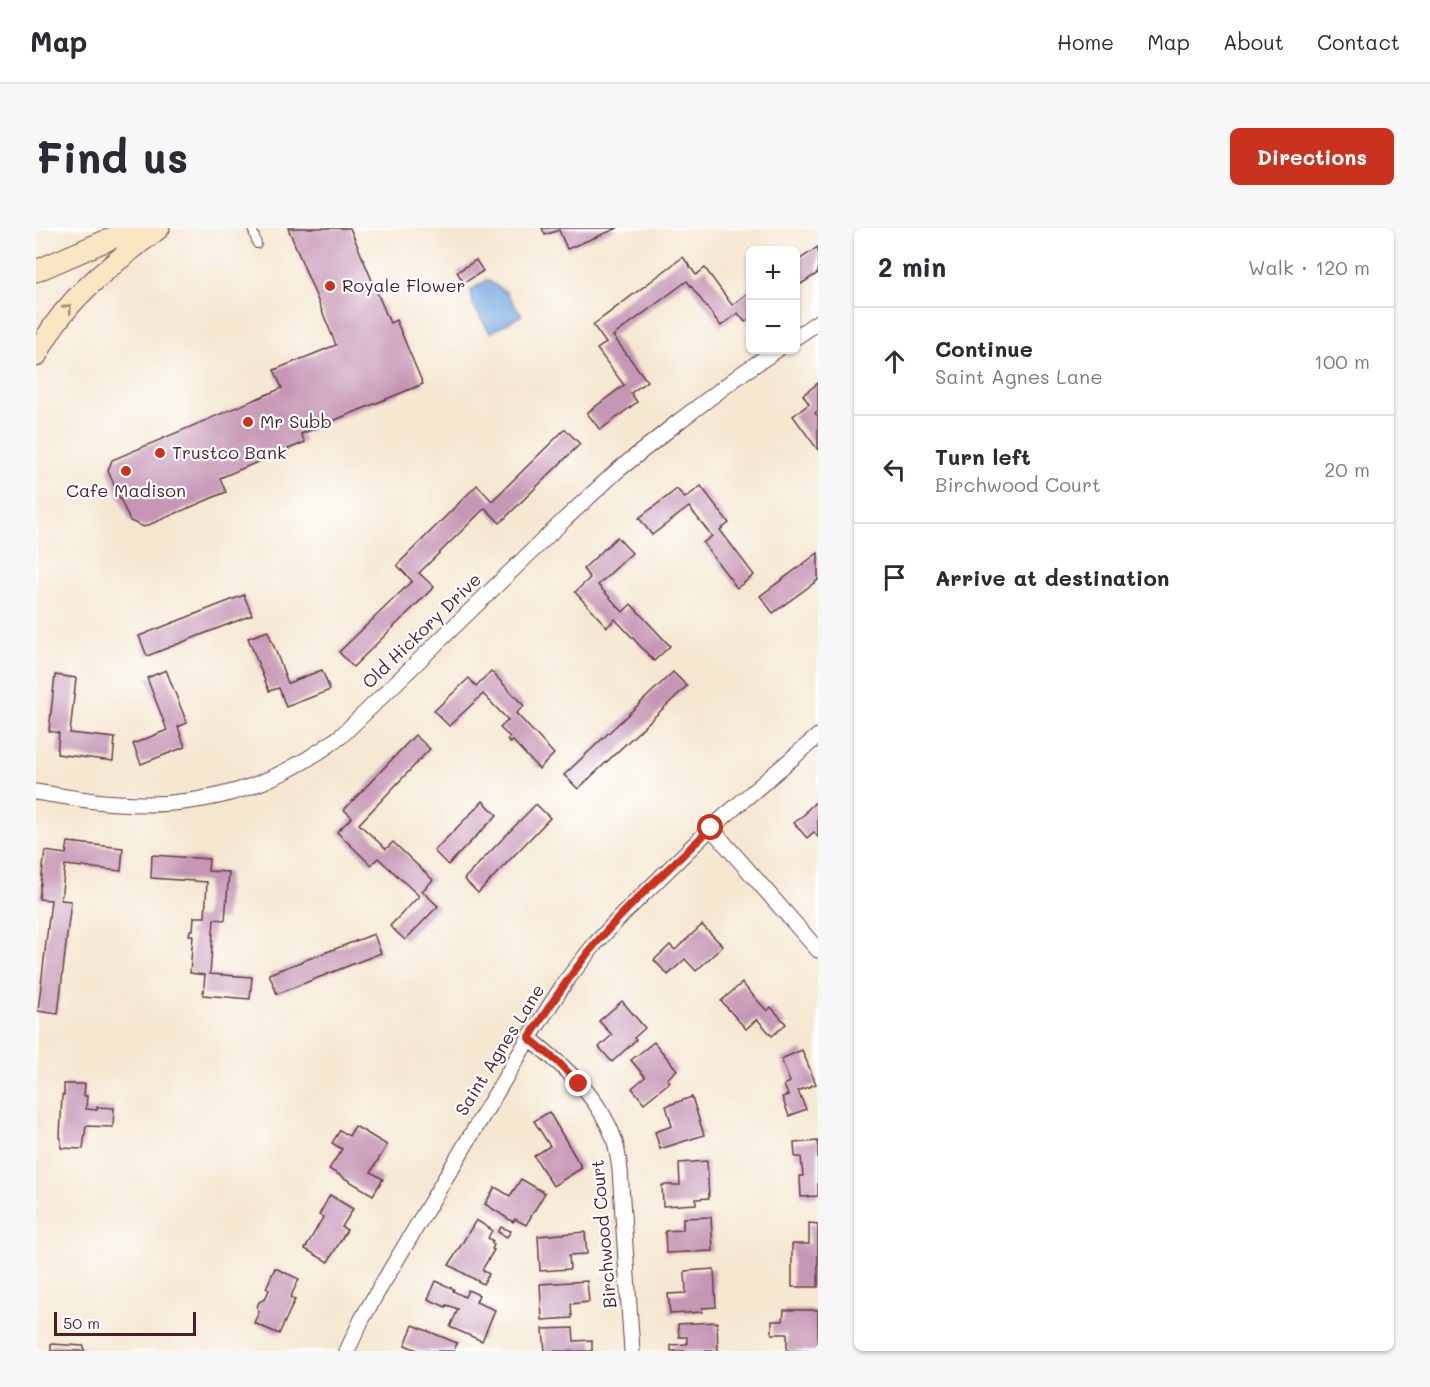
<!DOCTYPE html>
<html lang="en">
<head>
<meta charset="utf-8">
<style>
  body { margin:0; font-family:Mali,sans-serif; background:#f7f7f7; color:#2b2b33 }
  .controls { position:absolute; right:18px; top:18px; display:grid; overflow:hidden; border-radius:9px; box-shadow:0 2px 4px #0004 }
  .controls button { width:54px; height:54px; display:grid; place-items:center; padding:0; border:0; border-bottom:2px solid #e1e1e2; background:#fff; color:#2b2b33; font:30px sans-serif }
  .scale { position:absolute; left:18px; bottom:15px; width:142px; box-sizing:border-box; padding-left:6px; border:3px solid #4a1f2b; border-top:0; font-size:16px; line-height:21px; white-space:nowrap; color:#4a1f2b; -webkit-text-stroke:4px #fff; paint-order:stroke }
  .stop { position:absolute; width:18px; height:18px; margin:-14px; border:4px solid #c8321e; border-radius:50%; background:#fff }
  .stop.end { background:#c8321e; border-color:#fff; box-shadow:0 2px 6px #0008 }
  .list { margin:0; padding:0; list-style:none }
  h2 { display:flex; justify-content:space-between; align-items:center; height:78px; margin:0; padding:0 24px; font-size:26px }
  h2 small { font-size:20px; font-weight:400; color:#7c7c81 }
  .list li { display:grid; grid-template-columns:39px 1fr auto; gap:18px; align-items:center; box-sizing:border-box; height:108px; padding:0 24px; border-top:2px solid #e1e1e2 }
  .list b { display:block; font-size:22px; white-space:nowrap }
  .list p { margin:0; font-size:20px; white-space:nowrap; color:#7c7c81 }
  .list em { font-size:20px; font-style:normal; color:#7c7c81 }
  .icon { flex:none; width:33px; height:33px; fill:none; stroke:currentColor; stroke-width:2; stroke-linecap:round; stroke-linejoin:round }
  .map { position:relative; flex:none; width:782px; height:1123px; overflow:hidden; border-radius:9px }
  header { display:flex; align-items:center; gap:36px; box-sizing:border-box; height:84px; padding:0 30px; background:#fff; border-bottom:2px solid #e1e1e2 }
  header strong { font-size:28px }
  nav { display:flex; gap:33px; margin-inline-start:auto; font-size:21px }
  .intro { display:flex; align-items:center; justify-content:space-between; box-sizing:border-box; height:144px; padding:0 36px }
  h1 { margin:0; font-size:42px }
  .button { padding:15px 27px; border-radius:9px; background:#c8321e; color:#fff; font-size:21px; font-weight:700 }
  main { display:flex; gap:36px; padding:0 36px }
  aside { flex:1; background:#fff; border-radius:9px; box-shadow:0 2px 4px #0004 }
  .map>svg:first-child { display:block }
</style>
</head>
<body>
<header>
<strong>Map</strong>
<nav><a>Home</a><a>Map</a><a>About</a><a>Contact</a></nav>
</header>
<div class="intro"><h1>Find us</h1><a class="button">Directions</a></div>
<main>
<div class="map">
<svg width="782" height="1123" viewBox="0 0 782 1123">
  <rect width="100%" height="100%" fill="#fff"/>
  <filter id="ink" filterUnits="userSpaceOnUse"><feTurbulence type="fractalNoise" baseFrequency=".0167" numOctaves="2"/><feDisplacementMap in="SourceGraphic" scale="12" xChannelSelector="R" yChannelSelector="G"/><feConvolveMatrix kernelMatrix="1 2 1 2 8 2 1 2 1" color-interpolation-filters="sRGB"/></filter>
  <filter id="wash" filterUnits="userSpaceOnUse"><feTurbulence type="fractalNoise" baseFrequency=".008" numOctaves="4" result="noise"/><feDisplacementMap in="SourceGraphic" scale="24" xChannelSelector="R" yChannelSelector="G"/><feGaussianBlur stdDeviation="1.35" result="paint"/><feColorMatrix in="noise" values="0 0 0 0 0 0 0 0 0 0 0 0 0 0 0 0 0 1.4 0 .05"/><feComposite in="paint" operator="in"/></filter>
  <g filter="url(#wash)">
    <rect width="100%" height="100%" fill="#f5e7d0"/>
    <polygon fill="#74a8e0" stroke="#5f6486" stroke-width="1.5" points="451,52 470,64 486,87 454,105 437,77 435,62"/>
    <g id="blocks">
      <g fill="#c697b5">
        <polygon points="252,0 314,0 354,95 360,92 387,156 265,206 269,214 184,250 190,264 108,299 94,293 72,243 76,232 246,160 238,142 300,117"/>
        <polygon points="506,0 582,0 531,21 523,2 509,7"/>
        <polygon points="782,19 782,45 762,58 760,54 760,34"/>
        <polygon points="647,29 660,47 669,40 696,77 714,63 714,90 709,94 702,85 685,98 651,53 577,108 611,153 595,165 601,174 564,202 551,185 588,157 561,121 570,115 557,97"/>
        <polygon points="440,32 447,43 428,55 421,44"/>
        <polygon points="782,155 782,183 779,185 782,188 782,222 757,188 773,176 767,167"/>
        <polygon points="529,201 544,216 464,295 449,280 383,345 398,359 317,439 303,424 376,353 361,337 441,257 456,273"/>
        <polygon points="665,258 693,295 684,302 718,347 701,360 667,315 676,308 653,279 616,307 603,290 641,261 649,270"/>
        <polygon points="581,309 596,325 562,357 587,384 595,376 634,418 618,433 579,391 571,399 539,364 554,350 547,341"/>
        <polygon points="782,325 782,352 737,385 724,368"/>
        <polygon points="208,367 216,387 111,428 103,408"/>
        <polygon points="232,403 252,455 286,442 294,462 250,479 243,460 233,463 212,410"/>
        <polygon points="130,442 151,495 142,499 149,519 105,536 97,516 131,502 111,450"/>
        <polygon points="455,443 488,478 480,485 518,526 503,541 477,513 474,515 471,512 474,509 464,500 472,492 447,466 413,498 398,483 433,450 440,458"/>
        <polygon points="637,444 651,458 542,561 528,547"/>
        <polygon points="19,447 40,450 34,505 79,510 77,533 21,526 23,505 13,503"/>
        <polygon points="379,507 394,521 323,596 350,621 357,614 397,652 386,663 402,678 369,712 354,698 383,668 342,630 335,637 301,604 316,589 308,582"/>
        <polygon points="782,572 782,609 778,604 771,610 758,595 771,584 770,583"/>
        <polygon points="447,573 461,587 412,637 398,623"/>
        <polygon points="500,576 514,590 442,665 428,651"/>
        <polygon points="32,614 87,620 85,643 29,637 25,672 35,673 22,786 2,783 15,672 3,671 9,623 30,626"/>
        <polygon points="116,627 173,631 172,643 193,644 189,692 178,691 174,746 216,749 214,771 167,767 169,747 154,745 157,707 153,707 154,702 157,702 158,689 169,689 171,654 115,650"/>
        <polygon points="666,697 687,718 660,743 649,731 632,747 618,732 634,717 639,722"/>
        <polygon points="338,706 345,725 241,766 233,746"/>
        <polygon points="706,755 731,783 735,779 750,796 736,808 721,791 710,801 685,773"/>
        <polygon points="586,773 609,800 598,810 600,812 576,834 563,819 576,807 563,793"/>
        <polygon points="618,814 641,842 631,851 634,854 608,875 596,860 609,849 595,832"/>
        <polygon points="766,822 780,856 762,863 770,881 753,888 746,869 752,867 748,857 754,854 745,831"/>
        <polygon points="28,856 49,856 48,868 51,868 50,881 61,882 61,879 78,880 77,899 50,898 47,921 25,920 25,910 24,910 26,867 28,867"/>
        <polygon points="656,869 668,907 624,921 619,904 636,898 630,878"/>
        <polygon points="513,884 546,940 517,958 498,928 514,918 498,893"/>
        <polygon points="319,898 351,917 335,944 347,951 337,967 293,941 306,921 296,915 304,902 313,908"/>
        <polygon points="782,913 782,968 765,969 764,948 767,948 765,929 759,929 758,915"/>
        <polygon points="671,933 673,970 660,971 660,976 627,978 626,957 644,957 643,935"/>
        <polygon points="485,951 509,965 490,997 479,991 477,994 449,976 459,959 474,968"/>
        <polygon points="294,967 317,981 306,999 311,1002 292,1034 269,1021 287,989 283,987"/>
        <polygon points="675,989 677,1023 630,1025 629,1003 647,1002 647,990"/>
        <polygon points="440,992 456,1002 452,1010 457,1013 455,1015 458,1017 456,1021 458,1022 446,1042 453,1046 447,1056 413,1037"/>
        <polygon points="773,995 782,996 782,1059 756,1059 756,1016 773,1016"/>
        <polygon points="465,999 475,1003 471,1009 462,1004"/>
        <polygon points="549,1004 551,1026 533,1027 534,1041 504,1043 502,1008"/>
        <polygon points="239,1040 263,1051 254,1070 259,1072 243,1106 218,1095 223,1084 221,1079 223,1074 229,1071 233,1062 230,1060"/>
        <polygon points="678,1041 680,1079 666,1080 666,1084 634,1086 632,1066 650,1065 649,1043"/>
        <polygon points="400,1053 418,1061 417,1063 429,1069 432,1062 443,1067 440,1074 459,1082 446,1113 414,1099 422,1081 411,1077 410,1079 392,1071"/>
        <polygon points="551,1053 553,1074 535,1076 536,1090 506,1092 504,1056"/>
        <polygon points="748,1082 782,1082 782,1123 751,1123 751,1106 736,1106 736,1093 747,1093"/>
        <polygon points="681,1094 682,1123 635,1123 635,1117 651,1116 651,1109 643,1109 642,1096"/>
        <polygon points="377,1097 421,1115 418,1123 384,1123 369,1117"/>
        <polygon points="537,1100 538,1113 556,1112 556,1123 509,1123 507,1101"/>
        <polygon points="15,1116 48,1118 48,1123 15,1123"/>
      </g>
    </g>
  </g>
  <g filter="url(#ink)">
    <use href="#blocks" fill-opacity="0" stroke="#643d44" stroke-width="1.5"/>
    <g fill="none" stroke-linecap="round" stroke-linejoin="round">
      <defs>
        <polyline id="service" points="216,0 221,16"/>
        <g id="minor">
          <polyline points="760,109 782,94"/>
          <path d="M0 564C27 568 55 574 82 575 167 581 237 560 305 508L528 292 581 243 642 194 708 144 741 122"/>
          <polyline points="675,600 782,722"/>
          <path d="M493 810C528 838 565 870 579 914 581 923 583 933 584 942L596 1123"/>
          <polyline points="311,1123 326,1091 339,1068 493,810 530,753 559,716 587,686 675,600 782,508"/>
        </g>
        <g id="secondary">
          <polyline points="0,43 99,0"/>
          <path d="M0 128C6 117 12 106 19 96 47 57 86 29 123 0"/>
        </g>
      </defs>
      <use href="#service" stroke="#643d44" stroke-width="10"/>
      <use href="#minor" stroke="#643d44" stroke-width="17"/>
      <use href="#secondary" stroke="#643d44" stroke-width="23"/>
      <use href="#service" stroke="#fff" stroke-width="8"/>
      <use href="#minor" stroke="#fff" stroke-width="15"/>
      <use href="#secondary" stroke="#f9e7c3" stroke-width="21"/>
    </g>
    <defs><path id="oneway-chevron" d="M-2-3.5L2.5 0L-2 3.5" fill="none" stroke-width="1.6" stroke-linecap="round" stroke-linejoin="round" transform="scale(1.5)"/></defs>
    <use stroke="#a28377" href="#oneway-chevron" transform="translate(32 80) rotate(-50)"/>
  </g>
  <g fill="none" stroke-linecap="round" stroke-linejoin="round" filter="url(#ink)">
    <path stroke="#c8321e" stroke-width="8" d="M543 856 522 834 493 810C514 777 535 745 560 715 595 674 636 638 675 600"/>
  </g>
  <g fill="#c8321e" stroke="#fff" stroke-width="2">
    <circle cx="294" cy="58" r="6"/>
    <circle cx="212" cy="194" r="6"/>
    <circle cx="124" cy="225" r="6"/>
    <circle cx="90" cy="243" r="6"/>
  </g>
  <g text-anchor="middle" stroke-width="4.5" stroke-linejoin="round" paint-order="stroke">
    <g font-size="18" fill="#4a1f2b" stroke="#fff" text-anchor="start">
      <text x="306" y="64">Royale Flower</text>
      <text x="224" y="200">Mr Subb</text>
      <text x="136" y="231">Trustco Bank</text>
      <text x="90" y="269" text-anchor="middle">Cafe Madison</text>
    </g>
    <g font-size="18" fill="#4a1f2b" stroke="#fff">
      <text transform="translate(386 403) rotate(-44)" y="6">Old Hickory Drive</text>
      <text transform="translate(464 822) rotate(-58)" y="6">Saint Agnes Lane</text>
      <text transform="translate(568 1006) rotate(-95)" y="6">Birchwood Court</text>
    </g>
  </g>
</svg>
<div class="controls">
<button>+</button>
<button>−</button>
</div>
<div class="scale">50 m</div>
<div class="stop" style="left:675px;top:600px"></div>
<div class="stop end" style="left:543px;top:856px"></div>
</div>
<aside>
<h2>2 min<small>Walk · 120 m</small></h2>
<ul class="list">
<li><svg class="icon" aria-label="ahead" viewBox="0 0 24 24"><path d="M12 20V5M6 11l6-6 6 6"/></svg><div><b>Continue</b><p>Saint Agnes Lane</p></div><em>100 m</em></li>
<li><svg class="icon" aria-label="left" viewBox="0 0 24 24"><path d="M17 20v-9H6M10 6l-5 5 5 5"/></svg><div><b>Turn left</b><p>Birchwood Court</p></div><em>20 m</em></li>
<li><svg class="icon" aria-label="arrive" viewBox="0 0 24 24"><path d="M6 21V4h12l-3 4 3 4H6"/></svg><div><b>Arrive at destination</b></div></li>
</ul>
</aside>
</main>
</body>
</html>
